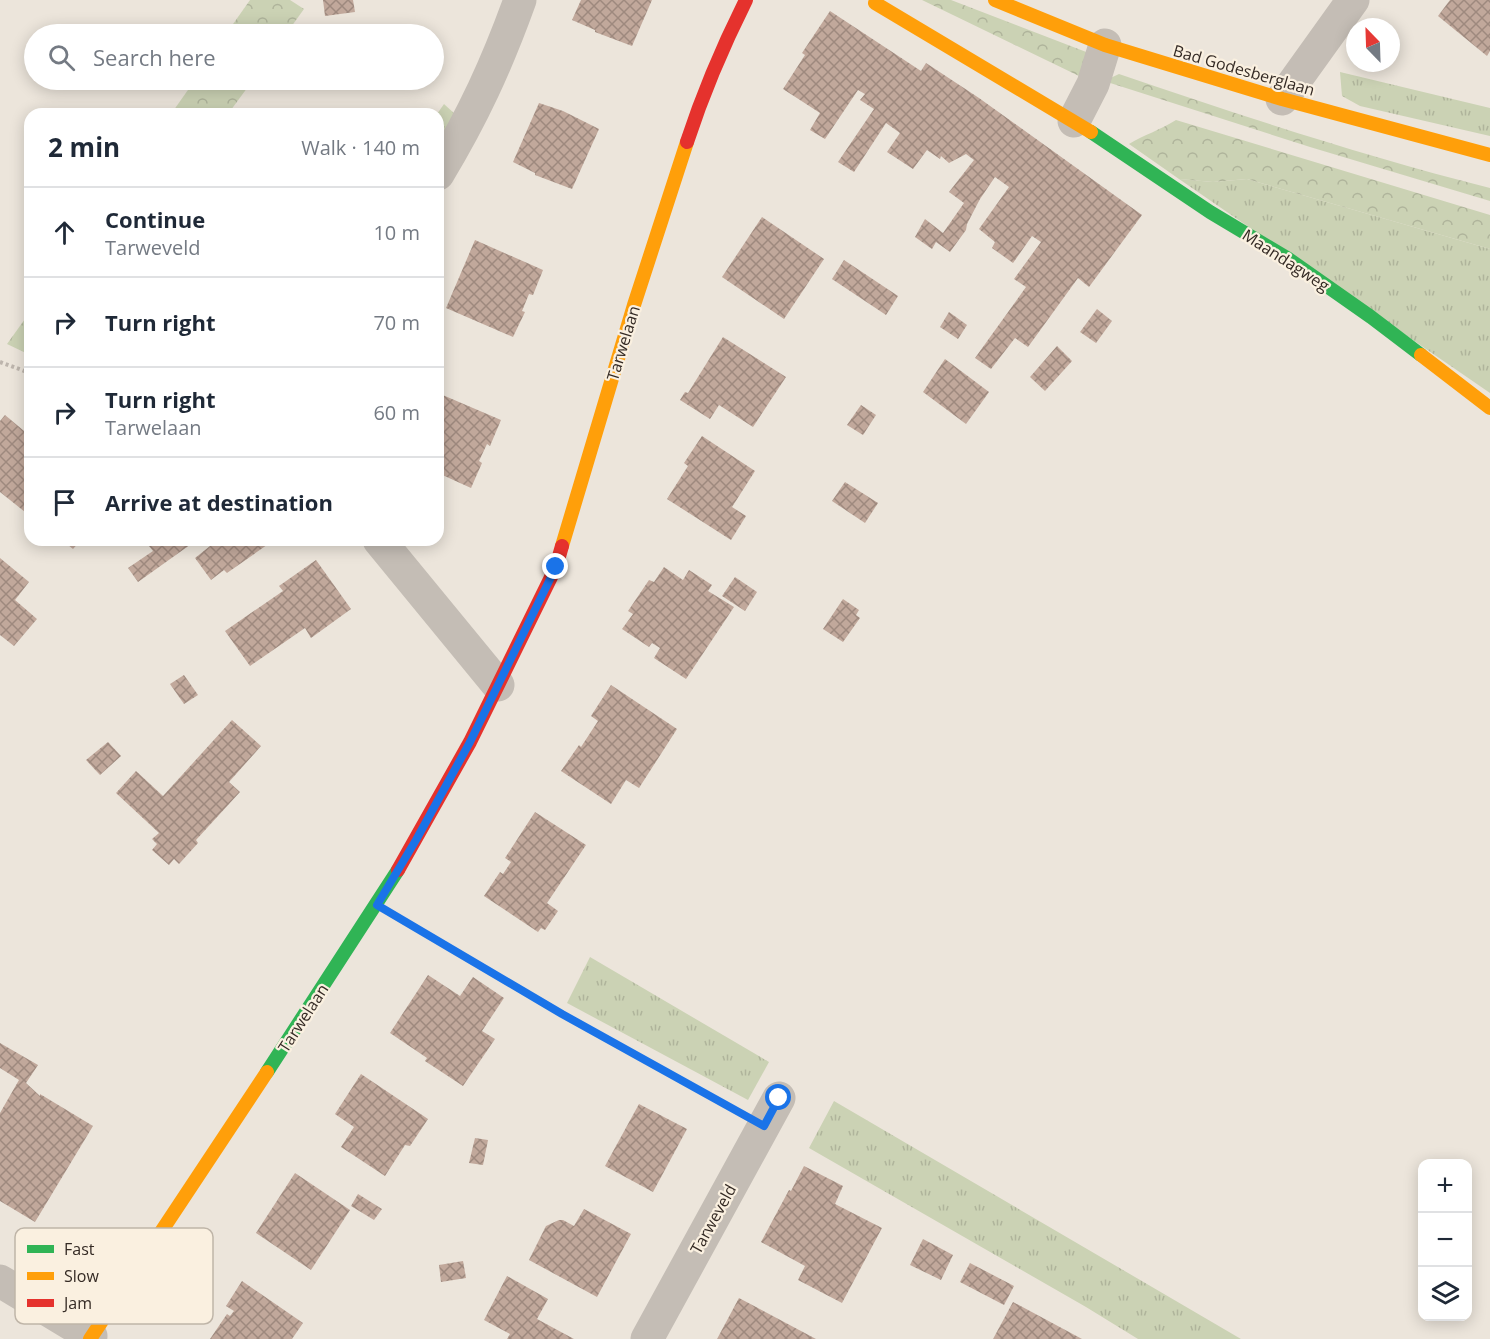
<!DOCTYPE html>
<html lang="en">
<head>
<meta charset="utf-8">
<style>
  body { margin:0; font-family:"Open Sans",sans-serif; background:#f2f2f3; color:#1f2937 }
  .controls { position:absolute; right:18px; bottom:18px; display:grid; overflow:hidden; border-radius:12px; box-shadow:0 3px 15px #0003 }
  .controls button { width:54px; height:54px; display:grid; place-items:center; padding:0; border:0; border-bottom:2px solid #e0e1e3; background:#fff; color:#1f2937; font:30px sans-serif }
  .compass { position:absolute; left:1346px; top:18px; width:54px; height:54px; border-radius:50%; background:#fff; box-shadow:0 3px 15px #0003; rotate:337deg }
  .stop { position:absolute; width:18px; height:18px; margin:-14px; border:4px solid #1a73e8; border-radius:50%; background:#fff }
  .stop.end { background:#1a73e8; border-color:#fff; box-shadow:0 2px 6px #0008 }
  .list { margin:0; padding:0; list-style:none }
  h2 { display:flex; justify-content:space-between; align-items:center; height:78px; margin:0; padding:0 24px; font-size:26px }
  h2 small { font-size:20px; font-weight:400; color:#747a83 }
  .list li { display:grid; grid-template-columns:39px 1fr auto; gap:18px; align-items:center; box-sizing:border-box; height:90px; padding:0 24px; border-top:2px solid #e0e1e3 }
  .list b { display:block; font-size:22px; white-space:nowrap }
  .list p { margin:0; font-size:20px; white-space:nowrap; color:#747a83 }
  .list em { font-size:20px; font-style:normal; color:#747a83 }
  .icon { flex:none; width:33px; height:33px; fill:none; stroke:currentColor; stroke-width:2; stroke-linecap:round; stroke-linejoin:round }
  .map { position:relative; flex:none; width:1490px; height:1339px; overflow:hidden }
  .search { position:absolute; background:#fff; box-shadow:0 3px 15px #0003; left:24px; top:24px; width:420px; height:66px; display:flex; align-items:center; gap:15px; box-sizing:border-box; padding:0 21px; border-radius:33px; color:#747a83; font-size:22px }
  .panel { position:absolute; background:#fff; box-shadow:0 3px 15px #0003; left:24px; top:108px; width:420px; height:438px; border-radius:18px }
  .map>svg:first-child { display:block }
</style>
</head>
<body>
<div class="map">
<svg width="1490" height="1339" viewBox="0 0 1490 1339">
  <defs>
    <pattern id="grass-tufts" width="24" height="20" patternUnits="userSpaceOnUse" patternTransform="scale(1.5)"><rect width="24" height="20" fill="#cbd2b4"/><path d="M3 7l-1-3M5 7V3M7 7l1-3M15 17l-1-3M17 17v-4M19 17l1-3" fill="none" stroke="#afb49b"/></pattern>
    <pattern id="forest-crowns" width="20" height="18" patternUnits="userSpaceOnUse" patternTransform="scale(1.5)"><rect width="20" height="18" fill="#cbd2b4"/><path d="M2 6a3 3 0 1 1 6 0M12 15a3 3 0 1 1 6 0" fill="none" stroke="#afb49b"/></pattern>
    <pattern id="building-cross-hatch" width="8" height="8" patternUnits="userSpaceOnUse" patternTransform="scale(1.5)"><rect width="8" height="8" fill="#c1a89b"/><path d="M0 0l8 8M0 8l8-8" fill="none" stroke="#9e897e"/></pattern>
  </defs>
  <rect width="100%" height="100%" fill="#ece5db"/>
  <g fill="url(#grass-tufts)">
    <polygon points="1340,72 1490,108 1490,136 1360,106 1342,96"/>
    <polygon points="444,104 456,115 438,151 437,114"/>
    <polygon points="1179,179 1213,182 1247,179 1490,249 1490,393"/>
    <polygon points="30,312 30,355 7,344"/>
    <polygon points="590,957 769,1062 748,1100 567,1003"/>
    <polygon points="834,1101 1241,1339 1138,1339 1086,1307 809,1148"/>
  </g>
  <g fill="url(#forest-crowns)">
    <polygon points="250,0 290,0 304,9 286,34 226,34"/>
    <polygon points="922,0 951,0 1094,55 1079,76"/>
    <path d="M1119 74C1242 116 1364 156 1490 188V201L1310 147 1104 81Z"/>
    <polygon points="195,80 253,80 228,114 171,114"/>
    <path d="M1176 120 1490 215V249L1247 179 1213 182 1179 179 1129 144C1144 135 1160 130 1176 120Z"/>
  </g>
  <g fill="url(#building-cross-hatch)">
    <polygon points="323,0 353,0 355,12 325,16"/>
    <polygon points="581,0 652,0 632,46 595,32 595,30 572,20"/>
    <polygon points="1450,0 1490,0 1490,51 1487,56 1438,16"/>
    <polygon points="830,11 921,71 926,63 979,98 1142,215 1089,287 1078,278 1028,347 1015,338 991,369 975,358 1026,287 1014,279 1041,242 1032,236 1013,263 992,248 995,242 979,229 1009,187 995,177 980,199 967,224 966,230 950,252 936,242 932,249 915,237 925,219 943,233 964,203 949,192 974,160 966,154 949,163 941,156 940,159 927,150 913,169 887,152 900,133 886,123 854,172 838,162 874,109 860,100 865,94 858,90 825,139 810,130 820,113 783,89 805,55 802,53"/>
    <polygon points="539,103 563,111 599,129 572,189 535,175 535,173 513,162"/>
    <polygon points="762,217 824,259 784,319 722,277"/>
    <polygon points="475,240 543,270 533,295 529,294 522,311 525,312 513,337 446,308"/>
    <polygon points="844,260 898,296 886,315 832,279"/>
    <polygon points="1097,309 1112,321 1096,343 1080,332"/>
    <polygon points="949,312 967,325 958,339 940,327"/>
    <polygon points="723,337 786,377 753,427 719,405 710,419 680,400 685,392 688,393"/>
    <polygon points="1057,346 1072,361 1045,391 1030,377"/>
    <polygon points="945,359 989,392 966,424 923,392"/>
    <polygon points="438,393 501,420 490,446 487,444 479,461 482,463 471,488 438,473"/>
    <polygon points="861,405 876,415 863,435 847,425"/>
    <polygon points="5,415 30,436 30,516 0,492 0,421"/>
    <polygon points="702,436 755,471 732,507 746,516 731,540 667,499 688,466 684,463"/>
    <polygon points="845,482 878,503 865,523 832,501"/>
    <polygon points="62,540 81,540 73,549"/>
    <polygon points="150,540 192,540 194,542 138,582 128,568 153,551 149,546 152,544"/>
    <polygon points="204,540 274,540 227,573 224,570 211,580 195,558 210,546"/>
    <polygon points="0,558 29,582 15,600 37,619 14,646 0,635"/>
    <polygon points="316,560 351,609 311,638 305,628 250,666 225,631 283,591 279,586"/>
    <polygon points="664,567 683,580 689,570 712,585 708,591 734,607 686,679 654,658 660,648 652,643 649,647 622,629 633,614 628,611 649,580 654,582"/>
    <polygon points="735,577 757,592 745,611 722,596"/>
    <polygon points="843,599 859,610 856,615 860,618 843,642 823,629"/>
    <polygon points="184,675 198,695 184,704 170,684"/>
    <polygon points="611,685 677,729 639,788 626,780 611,804 561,771 579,745 581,747 598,721 591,716"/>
    <polygon points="232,720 261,746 229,782 240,792 196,840 198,843 179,864 174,859 169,865 152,850 157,844 152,839 159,833 116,793 136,771 163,796"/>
    <polygon points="108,742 121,756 100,775 86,760"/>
    <polygon points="535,812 586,845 547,903 558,911 545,930 541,928 538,932 484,896 500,872 503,874 511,862 505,858"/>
    <polygon points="428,975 460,996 473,977 504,998 482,1031 495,1039 463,1086 425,1061 427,1058 390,1033"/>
    <polygon points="0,1043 38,1065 26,1083 40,1096 40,1094 93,1126 35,1222 0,1201 0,1113 19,1080 0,1068"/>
    <polygon points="361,1074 428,1119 410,1146 405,1145 385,1176 341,1147 354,1127 335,1114"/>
    <polygon points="639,1104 687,1129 653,1192 605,1166"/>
    <polygon points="475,1138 488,1140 483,1165 469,1163"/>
    <polygon points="804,1166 843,1186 835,1204 882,1228 842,1303 798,1280 805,1266 761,1242 789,1190 791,1191"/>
    <polygon points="295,1173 350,1210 311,1270 256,1233"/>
    <polygon points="358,1194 382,1209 374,1220 351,1206"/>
    <polygon points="584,1209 631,1234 597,1297 529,1260 546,1226 559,1220 563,1220 574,1226"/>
    <polygon points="923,1239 953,1255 941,1280 910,1265"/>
    <polygon points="463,1261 466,1278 441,1282 439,1265"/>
    <polygon points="970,1263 1014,1286 1004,1305 960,1282"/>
    <polygon points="507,1276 548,1299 537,1319 574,1339 507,1339 510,1334 484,1320"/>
    <polygon points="242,1281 303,1323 292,1339 210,1339 227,1314 230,1316 234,1311 226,1306"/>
    <polygon points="739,1298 816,1339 717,1339"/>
    <polygon points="1013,1302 1082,1339 993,1339"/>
  </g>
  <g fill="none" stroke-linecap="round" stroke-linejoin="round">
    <g stroke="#bdb5ad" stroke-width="4" stroke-dasharray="3 3" stroke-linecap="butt">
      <polyline points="0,362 30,373"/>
      <polyline points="408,923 562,1014 732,1108"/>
    </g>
    <g stroke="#c4bdb5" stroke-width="33">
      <polyline points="1282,99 1353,0"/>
      <polyline points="1074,121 1093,84 1105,45"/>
      <path d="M438 174C473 116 497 64 520 0"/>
      <polyline points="379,540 498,685"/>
      <polyline points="0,1281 91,1336"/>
      <polyline points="647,1339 779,1098"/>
    </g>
    <g stroke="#30b455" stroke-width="14">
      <polyline points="1091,132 1210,212 1287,258 1371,317 1421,355"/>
      <polyline points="267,1072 398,870"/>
    </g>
    <g stroke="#ff9f0a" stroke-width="14">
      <polyline points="995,0 1105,45 1282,99 1490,155"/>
      <polyline points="875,3 1091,132"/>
      <polyline points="1421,355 1490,408"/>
      <polyline points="562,546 634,305 687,142"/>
      <polyline points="90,1339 267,1072"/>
    </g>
    <g stroke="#e5322d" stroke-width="14">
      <path d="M687 142C703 93 723 46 746 0"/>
      <polyline points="398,870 470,742 556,567 562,546"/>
    </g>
  </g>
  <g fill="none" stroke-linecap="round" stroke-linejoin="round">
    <polyline stroke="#1a73e8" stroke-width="8" points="556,567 470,742 416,840 377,905 562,1014 764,1126 779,1098"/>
  </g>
  <g text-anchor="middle" stroke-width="4.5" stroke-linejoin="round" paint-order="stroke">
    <g font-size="16" fill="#342a24" stroke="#faf0e0">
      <text transform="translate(1244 70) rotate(16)" y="6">Bad Godesberglaan</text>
      <text transform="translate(1286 260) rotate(33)" y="6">Maandagweg</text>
      <text transform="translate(623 343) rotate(-73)" y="6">Tarwelaan</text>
      <text transform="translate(303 1018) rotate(-57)" y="6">Tarwelaan</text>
      <text transform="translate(713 1219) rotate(-61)" y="6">Tarweveld</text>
    </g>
  </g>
  <rect x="15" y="1228" width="198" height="96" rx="9" fill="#faf0e0" stroke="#bfb5a8" stroke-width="1.5"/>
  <rect x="27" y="1245" width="27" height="8" fill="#30b455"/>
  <rect x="27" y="1272" width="27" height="8" fill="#ff9f0a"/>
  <rect x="27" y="1299" width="27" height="8" fill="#e5322d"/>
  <g font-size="16" fill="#342a24">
    <text x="64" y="1255">Fast</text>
    <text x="64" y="1282">Slow</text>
    <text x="64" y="1309">Jam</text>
  </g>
</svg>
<div class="controls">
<button>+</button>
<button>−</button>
<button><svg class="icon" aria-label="layers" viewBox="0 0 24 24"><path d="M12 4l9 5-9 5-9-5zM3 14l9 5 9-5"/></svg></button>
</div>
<svg class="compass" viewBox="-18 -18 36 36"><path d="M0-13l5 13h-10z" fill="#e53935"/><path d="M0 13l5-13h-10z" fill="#747a83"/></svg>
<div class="stop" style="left:779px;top:1098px"></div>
<div class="stop end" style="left:556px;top:567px"></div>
<div class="search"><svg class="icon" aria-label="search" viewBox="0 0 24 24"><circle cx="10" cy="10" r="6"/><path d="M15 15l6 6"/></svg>Search here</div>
<section class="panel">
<h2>2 min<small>Walk · 140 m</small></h2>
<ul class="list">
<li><svg class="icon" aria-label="ahead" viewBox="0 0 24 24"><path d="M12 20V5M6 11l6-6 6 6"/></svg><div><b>Continue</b><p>Tarweveld</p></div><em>10 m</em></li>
<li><svg class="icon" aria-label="right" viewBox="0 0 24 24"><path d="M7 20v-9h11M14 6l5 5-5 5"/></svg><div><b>Turn right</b></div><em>70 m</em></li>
<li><svg class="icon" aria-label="right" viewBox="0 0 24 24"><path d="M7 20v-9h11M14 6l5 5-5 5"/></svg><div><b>Turn right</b><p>Tarwelaan</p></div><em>60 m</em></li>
<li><svg class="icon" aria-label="arrive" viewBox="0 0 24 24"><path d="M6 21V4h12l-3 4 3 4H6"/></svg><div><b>Arrive at destination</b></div></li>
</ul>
</section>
</div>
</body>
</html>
